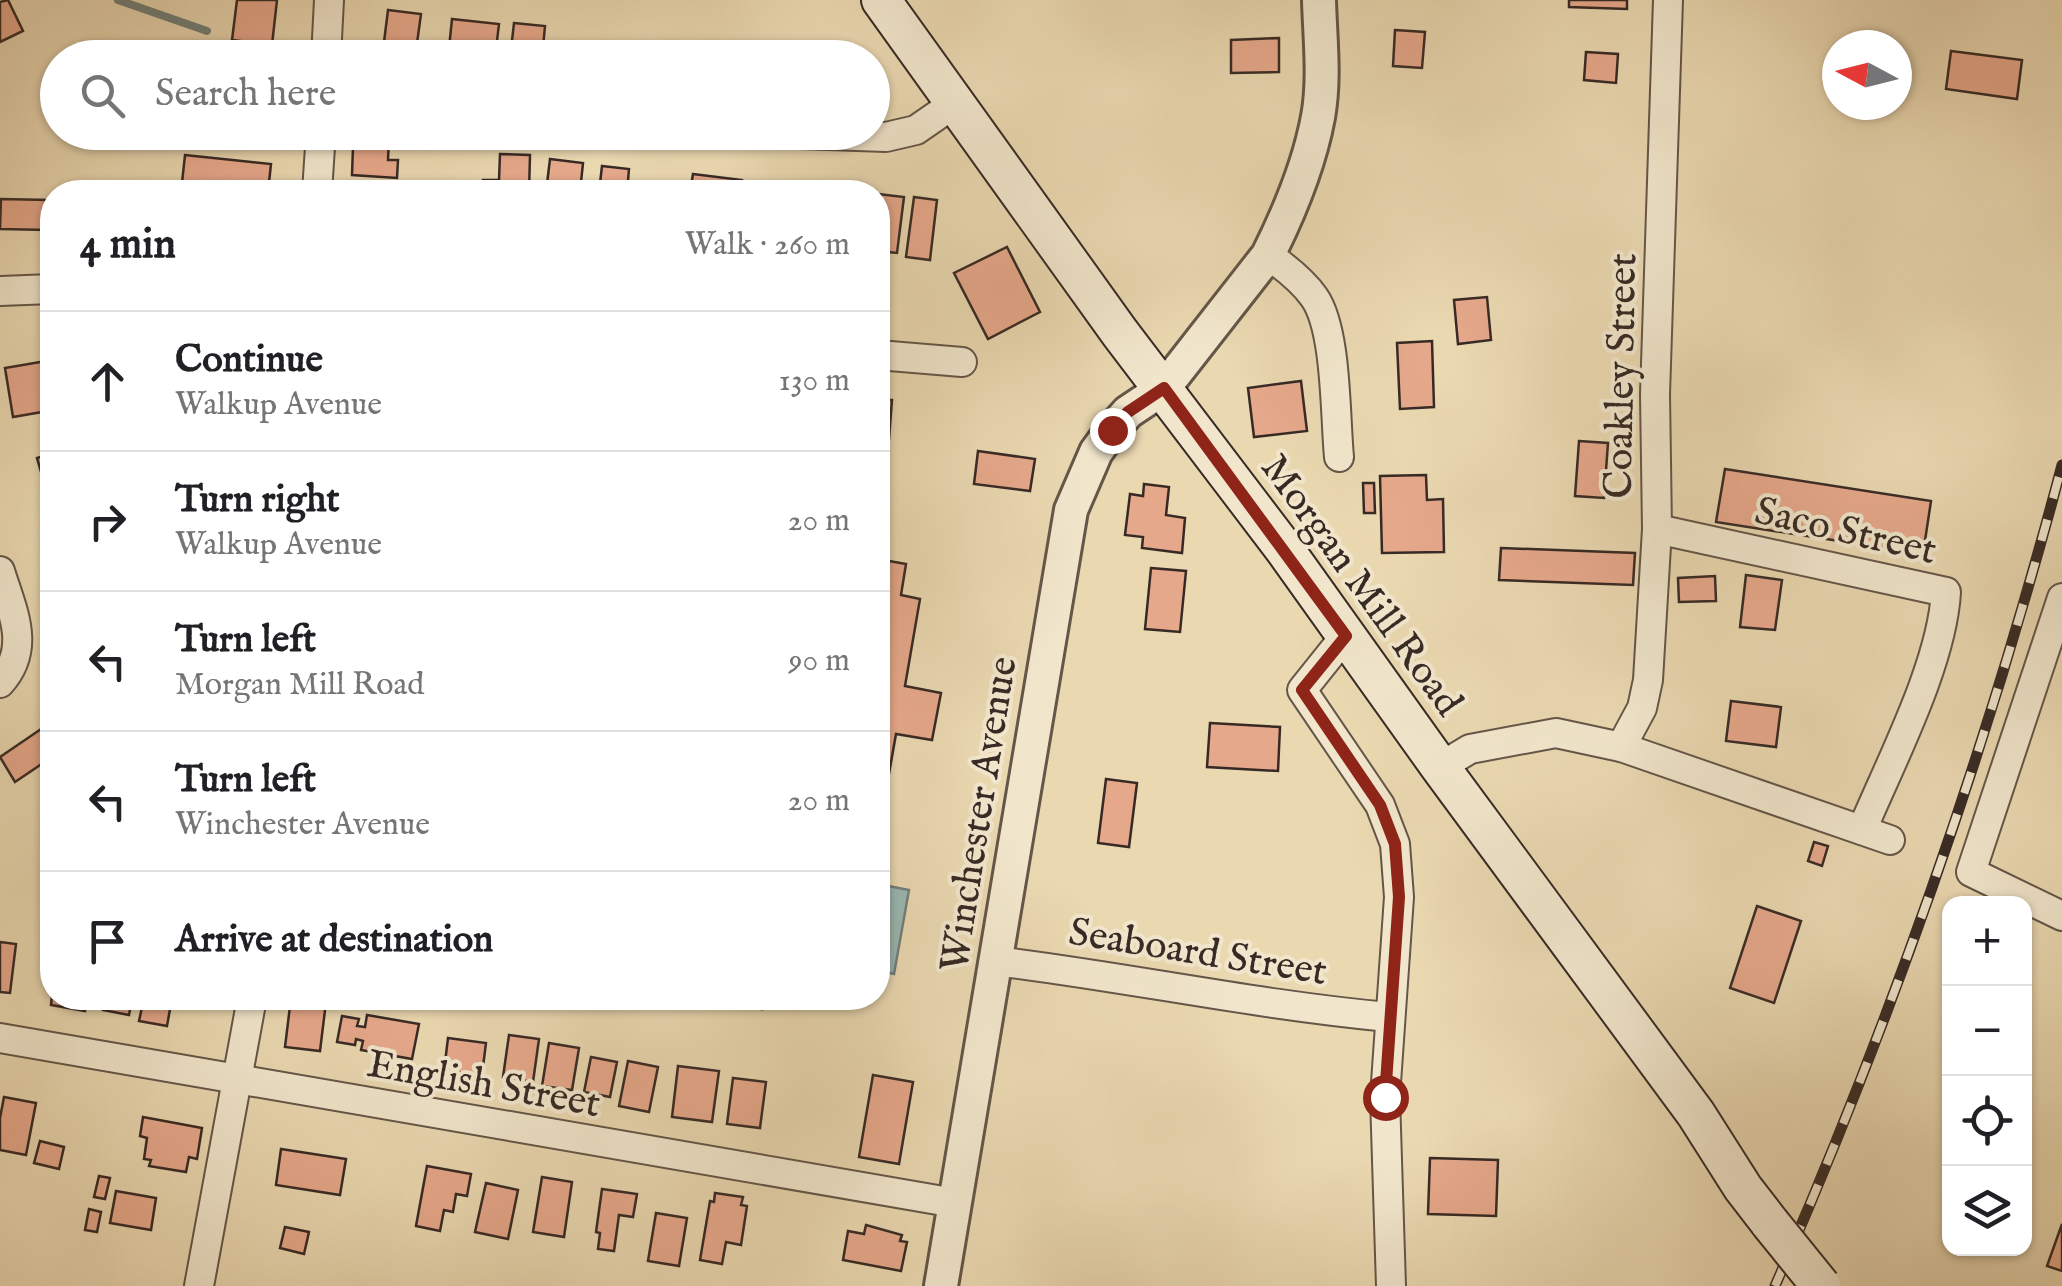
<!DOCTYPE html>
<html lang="en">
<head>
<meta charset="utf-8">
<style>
  body { margin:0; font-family:"IM FELL English",serif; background:#f6f6f6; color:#202124 }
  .controls { position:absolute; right:30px; bottom:30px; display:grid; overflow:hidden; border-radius:20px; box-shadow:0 2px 8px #0004 }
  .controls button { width:90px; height:90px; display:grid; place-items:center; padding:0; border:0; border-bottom:2px solid #e0e0e0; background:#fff; color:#202124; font:50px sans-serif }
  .compass { position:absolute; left:1822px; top:30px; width:90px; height:90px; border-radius:50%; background:#fff; box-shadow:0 2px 8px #0004; rotate:277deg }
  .stop { position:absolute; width:30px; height:30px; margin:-22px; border:8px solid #8f2418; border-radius:50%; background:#fff }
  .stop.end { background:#8f2418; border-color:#fff; box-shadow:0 2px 10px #0008 }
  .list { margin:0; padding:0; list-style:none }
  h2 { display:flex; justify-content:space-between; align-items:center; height:130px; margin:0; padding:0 40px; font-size:42px }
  h2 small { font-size:32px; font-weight:400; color:#757577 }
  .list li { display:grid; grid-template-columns:65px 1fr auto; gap:30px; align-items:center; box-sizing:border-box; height:140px; padding:0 40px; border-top:2px solid #e0e0e0 }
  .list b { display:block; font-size:38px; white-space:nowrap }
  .list p { margin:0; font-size:32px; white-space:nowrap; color:#757577 }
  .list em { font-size:32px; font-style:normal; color:#757577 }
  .icon { flex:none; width:55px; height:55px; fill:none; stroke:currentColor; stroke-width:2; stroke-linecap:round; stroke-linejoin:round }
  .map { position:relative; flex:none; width:2062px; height:1286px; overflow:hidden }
  .search { position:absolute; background:#fff; box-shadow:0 2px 8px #0004; left:40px; top:40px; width:850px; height:110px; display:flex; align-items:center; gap:25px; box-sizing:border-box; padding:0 35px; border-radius:55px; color:#757577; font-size:38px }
  .panel { position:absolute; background:#fff; box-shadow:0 2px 8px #0004; left:40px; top:180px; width:850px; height:830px; border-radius:40px }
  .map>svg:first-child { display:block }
</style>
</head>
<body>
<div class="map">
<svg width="2062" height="1286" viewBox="0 0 2062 1286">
  <rect width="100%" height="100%" fill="#ead8b1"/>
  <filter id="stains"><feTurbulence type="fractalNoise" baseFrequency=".002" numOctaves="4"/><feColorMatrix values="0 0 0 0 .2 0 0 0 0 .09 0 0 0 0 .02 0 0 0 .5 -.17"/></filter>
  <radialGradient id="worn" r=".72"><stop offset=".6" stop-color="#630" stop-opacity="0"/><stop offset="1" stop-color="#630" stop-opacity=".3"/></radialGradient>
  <polygon fill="#9ab8b3" stroke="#727f7a" stroke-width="2.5" points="883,885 909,890 894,974 878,970 878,914"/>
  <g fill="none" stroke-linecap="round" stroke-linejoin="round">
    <polyline stroke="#727f7a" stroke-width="8" points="118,0 207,31"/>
  </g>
  <g fill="#e6a88b" stroke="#372a25" stroke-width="2.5">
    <polygon points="8,0 23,31 0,42 0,2"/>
    <polygon points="237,0 277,0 272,45 232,40"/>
    <polygon points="1569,0 1627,0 1627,9 1569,7"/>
    <polygon points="388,10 421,14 415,58 382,58"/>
    <polygon points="452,19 499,24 495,58 448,58"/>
    <polygon points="514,23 545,26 542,58 510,58"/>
    <polygon points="1395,30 1425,32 1422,68 1393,66"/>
    <polygon points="1279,38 1279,72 1231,73 1231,40"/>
    <polygon points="623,48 662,52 661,58 622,58"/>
    <polygon points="1951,51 2022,60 2017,99 1946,89"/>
    <polygon points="1586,52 1618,54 1616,83 1584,80"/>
    <polygon points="369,137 389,138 388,160 398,160 397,178 352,175 353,147 368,148"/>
    <polygon points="500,154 530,155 529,192 483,192 483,180 499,180"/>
    <polygon points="185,155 271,164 268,192 181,192"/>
    <polygon points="550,159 583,163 580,192 546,192"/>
    <polygon points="602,166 629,169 627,192 599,192"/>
    <polygon points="693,174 742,180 741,192 690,192"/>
    <polygon points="878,194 904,197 897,253 878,251"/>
    <polygon points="914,197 937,200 930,260 906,257"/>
    <polygon points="1,199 49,200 48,230 0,229"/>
    <polygon points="1007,247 1040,312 988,339 954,273"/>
    <polygon points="1487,297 1491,340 1458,344 1454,300"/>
    <polygon points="1432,341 1434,407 1400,409 1397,343"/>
    <polygon points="52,360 52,396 46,397 48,411 13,417 5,368"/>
    <polygon points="1301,381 1307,431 1254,437 1248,388"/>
    <polygon points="878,394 884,394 884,400 892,400 889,439 878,438"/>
    <polygon points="1579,441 1608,443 1604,498 1575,496"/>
    <polygon points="978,451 1035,459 1030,491 974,484"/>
    <polygon points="52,453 52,510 37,458"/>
    <polygon points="1725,469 1931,501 1923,554 1716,522"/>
    <polygon points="1426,475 1427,500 1443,499 1444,552 1382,553 1380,476"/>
    <polygon points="1363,483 1374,483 1375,513 1364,513"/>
    <polygon points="1144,484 1169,487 1166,515 1185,518 1182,553 1142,548 1143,537 1125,535 1130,494 1143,496"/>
    <polygon points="1501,548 1635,553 1633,585 1499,580"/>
    <polygon points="878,559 906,564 901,595 920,599 905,686 941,693 932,740 896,734 884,802 878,801"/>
    <polygon points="1151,568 1186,571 1180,632 1145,629"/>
    <polygon points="1746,575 1782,580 1775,630 1740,627"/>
    <polygon points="1715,576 1716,601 1679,602 1678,578"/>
    <polygon points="1731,701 1781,707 1776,747 1726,741"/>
    <polygon points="1210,723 1280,727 1278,771 1207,767"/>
    <polygon points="47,725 52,733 52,757 15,782 0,757"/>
    <polygon points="1106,779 1137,783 1129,847 1098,843"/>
    <polygon points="1814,842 1828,846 1822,866 1808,861"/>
    <polygon points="1757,906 1801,921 1774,1003 1730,988"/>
    <polygon points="0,942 16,944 10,993 0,992"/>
    <polygon points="52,995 87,998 85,1011 51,1005"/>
    <polygon points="105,998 132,998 129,1015 103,1010"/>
    <polygon points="144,998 172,998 167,1026 139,1021"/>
    <polygon points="291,998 326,1002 320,1051 285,1047"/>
    <polygon points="680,998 764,998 762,1009"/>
    <polygon points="367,1015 419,1024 412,1059 361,1050 363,1041 356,1039 355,1045 337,1042 342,1016 359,1019 357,1026 365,1027"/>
    <polygon points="509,1035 539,1039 533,1082 503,1077"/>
    <polygon points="448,1038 486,1043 482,1075 444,1071"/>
    <polygon points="549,1043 579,1048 572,1090 542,1086"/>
    <polygon points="591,1057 617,1062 610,1097 584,1092"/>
    <polygon points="628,1061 658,1067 649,1112 619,1106"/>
    <polygon points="678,1066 719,1071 712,1122 672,1117"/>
    <polygon points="873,1075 913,1082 899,1164 859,1157"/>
    <polygon points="733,1078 766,1082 760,1128 727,1124"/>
    <polygon points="4,1097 36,1103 26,1155 0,1150 0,1118"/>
    <polygon points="143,1117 202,1128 197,1159 189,1157 186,1172 149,1166 151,1160 144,1159 147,1138 140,1136"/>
    <polygon points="40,1141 64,1147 59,1169 34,1163"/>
    <polygon points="281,1149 346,1159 340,1195 276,1185"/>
    <polygon points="1430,1158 1498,1160 1496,1216 1428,1214"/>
    <polygon points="427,1166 471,1174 467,1196 456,1194 453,1212 444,1210 440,1231 416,1226"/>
    <polygon points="99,1176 110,1178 105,1199 94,1197"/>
    <polygon points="542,1177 572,1182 564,1237 533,1232"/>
    <polygon points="486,1183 518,1190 508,1239 475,1232"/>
    <polygon points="602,1189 637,1194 633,1217 619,1215 614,1251 598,1249 600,1233 596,1232"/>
    <polygon points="116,1191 156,1198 151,1230 110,1223"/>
    <polygon points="715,1193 743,1197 741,1205 747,1206 741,1245 726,1242 722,1264 700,1260 710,1201 714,1202"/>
    <polygon points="89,1209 101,1212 97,1232 85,1230"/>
    <polygon points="656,1213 687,1218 679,1266 648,1261"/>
    <polygon points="2062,1224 2062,1271 2047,1266"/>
    <polygon points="866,1225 902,1235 900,1241 907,1242 901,1271 843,1260 848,1231 864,1234"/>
    <polygon points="285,1227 309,1232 304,1254 280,1248"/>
  </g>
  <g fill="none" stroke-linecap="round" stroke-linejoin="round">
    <defs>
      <g id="minor">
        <polyline points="326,58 329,0"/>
        <polyline points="744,132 886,137 916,130 955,103"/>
        <polyline points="317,192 321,132"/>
        <path d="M1268 255C1285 267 1302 280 1314 297 1337 329 1335 416 1339 457"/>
        <polyline points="0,291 52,289"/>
        <polyline points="878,355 962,362"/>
        <path d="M1657 529 1946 592C1942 664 1891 761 1862 830"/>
        <path d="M0 571C12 610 32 648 0 683"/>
        <polyline points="2062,598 1971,872 2062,916"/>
        <polyline points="1346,635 1302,690 1380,805 1395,844 1399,897 1385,1097 1391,1286"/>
        <polyline points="1621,747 1642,708 1648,680 1657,529 1655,394 1668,0"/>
        <polyline points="1440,767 1470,749 1556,733 1621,747 1890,840"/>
        <path d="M996 961C1127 977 1257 1005 1388 1017"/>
        <polyline points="0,1038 955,1203"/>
        <polyline points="199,1286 252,998"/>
      </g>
      <path id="tertiary" d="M941 1286 1071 510 1096 452 1112 430 1128 412 1164 388 1268 255C1290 211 1309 166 1318 117 1325 79 1320 38 1319 0"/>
      <polyline id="secondary" points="881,0 1120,333 1285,550 1440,767 1696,1114 1743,1188 1770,1223"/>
    </defs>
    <use href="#minor" stroke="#645648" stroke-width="32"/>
    <use href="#tertiary" stroke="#645648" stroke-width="38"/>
    <use href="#secondary" stroke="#372a25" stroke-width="42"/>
    <use href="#minor" stroke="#f1e6cc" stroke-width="28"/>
    <use href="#tertiary" stroke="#f1e6cc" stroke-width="32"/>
    <use href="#secondary" stroke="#f1e6cc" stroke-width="38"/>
    <defs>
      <path id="rail" d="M1775 1286C1891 1021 1988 745 2062 465"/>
    </defs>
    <use href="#rail" stroke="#372a25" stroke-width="11"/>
    <use href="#rail" stroke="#f1e6cc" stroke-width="8" stroke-dasharray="22" stroke-linecap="butt"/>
    <defs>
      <polyline id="secondary-bridge" points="1770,1223 1821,1286"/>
    </defs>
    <use href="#secondary-bridge" stroke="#372a25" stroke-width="42" stroke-linecap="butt"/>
    <use href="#secondary-bridge" stroke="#f1e6cc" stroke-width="38"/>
  </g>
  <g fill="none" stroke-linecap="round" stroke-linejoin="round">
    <polyline stroke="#8f2418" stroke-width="12" points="1112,430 1128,412 1164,388 1346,636 1302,690 1380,805 1395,844 1399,897 1385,1097"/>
  </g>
  <g text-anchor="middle" stroke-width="8" stroke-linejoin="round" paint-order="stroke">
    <g font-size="40" fill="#372a25" stroke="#f1e6cc">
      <text transform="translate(1619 376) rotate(-89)" y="14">Coakley Street</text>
      <text transform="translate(1846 529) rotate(13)" y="14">Saco Street</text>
      <text transform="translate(1363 584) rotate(54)" y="14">Morgan Mill Road</text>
      <text transform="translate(977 814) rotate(-81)" y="14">Winchester Avenue</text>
      <text transform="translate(1198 950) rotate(9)" y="14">Seaboard Street</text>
      <text transform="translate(484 1082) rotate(10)" y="14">English Street</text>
    </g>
  </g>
  <rect width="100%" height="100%" filter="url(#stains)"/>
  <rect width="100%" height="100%" fill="url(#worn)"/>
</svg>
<div class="controls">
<button>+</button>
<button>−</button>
<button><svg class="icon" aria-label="locate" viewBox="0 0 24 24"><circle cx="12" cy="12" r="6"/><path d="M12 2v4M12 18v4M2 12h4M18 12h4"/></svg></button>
<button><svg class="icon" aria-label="layers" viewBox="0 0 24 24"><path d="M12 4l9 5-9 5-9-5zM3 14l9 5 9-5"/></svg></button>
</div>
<svg class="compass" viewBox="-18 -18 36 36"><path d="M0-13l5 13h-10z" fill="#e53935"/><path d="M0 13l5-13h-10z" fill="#757577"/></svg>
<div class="stop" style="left:1385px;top:1097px"></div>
<div class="stop end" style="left:1112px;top:430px"></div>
<div class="search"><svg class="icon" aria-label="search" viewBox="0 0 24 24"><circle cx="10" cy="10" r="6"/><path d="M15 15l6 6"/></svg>Search here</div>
<section class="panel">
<h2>4 min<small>Walk · 260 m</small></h2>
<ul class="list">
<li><svg class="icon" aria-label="ahead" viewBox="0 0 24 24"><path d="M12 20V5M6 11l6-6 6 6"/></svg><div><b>Continue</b><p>Walkup Avenue</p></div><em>130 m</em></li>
<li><svg class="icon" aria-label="right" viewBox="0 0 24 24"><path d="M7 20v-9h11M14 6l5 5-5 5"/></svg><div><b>Turn right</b><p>Walkup Avenue</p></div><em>20 m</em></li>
<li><svg class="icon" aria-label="left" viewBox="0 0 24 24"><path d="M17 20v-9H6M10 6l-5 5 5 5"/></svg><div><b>Turn left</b><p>Morgan Mill Road</p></div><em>90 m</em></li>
<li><svg class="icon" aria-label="left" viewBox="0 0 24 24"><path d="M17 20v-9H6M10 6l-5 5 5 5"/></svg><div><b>Turn left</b><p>Winchester Avenue</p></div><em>20 m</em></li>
<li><svg class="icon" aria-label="arrive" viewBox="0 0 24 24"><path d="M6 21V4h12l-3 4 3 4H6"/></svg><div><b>Arrive at destination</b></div></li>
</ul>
</section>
</div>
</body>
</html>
